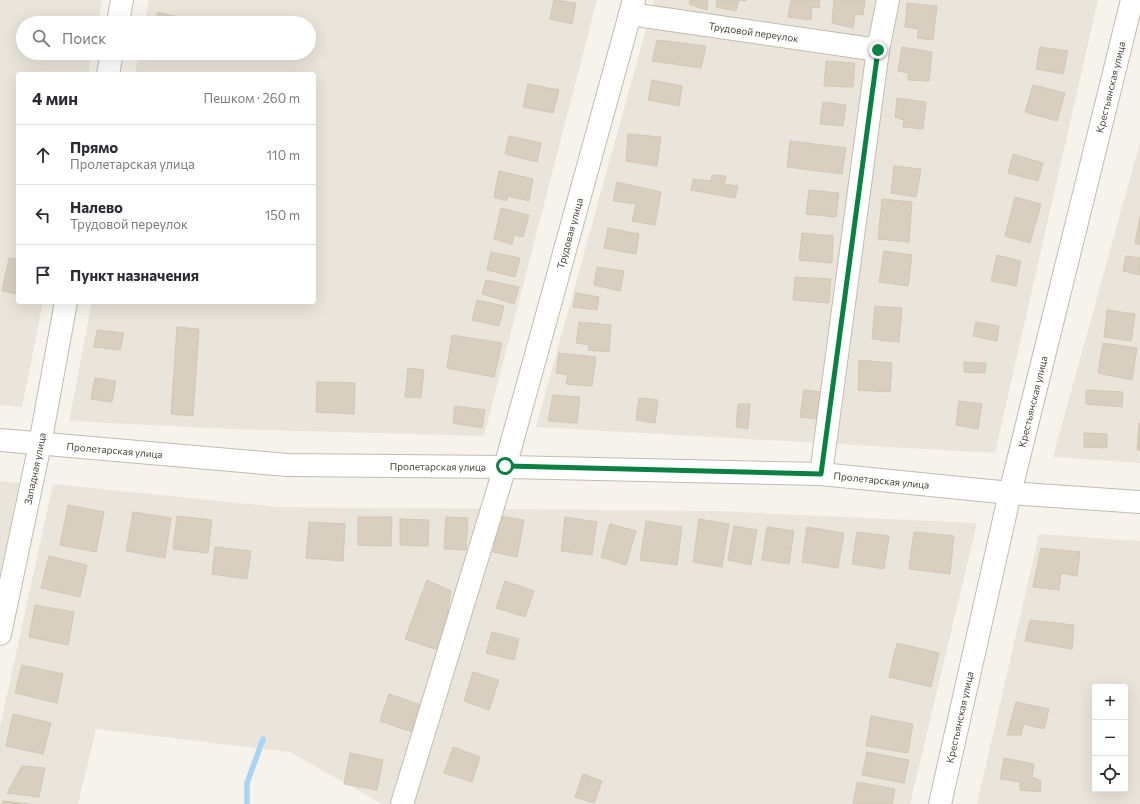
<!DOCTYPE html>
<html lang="ru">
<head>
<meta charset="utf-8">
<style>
  body { margin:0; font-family:Commissioner,sans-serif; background:#f2f2f3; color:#2b2b33 }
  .controls { position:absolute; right:12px; bottom:12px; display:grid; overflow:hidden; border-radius:4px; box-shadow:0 4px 16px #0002 }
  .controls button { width:36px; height:36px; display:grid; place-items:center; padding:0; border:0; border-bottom:1px solid #e1e1e2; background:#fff; color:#2b2b33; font:20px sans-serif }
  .stop { position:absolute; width:12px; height:12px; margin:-9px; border:3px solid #0b8043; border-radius:50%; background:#fff }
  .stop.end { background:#0b8043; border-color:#fff; box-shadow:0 1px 4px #0008 }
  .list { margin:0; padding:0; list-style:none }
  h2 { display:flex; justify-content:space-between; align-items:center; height:52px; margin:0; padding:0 16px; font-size:17px }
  h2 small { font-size:13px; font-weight:400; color:#7c7c81 }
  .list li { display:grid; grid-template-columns:26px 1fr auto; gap:12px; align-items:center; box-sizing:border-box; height:60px; padding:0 16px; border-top:1px solid #e1e1e2 }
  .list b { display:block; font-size:15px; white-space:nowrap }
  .list p { margin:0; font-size:13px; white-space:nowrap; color:#7c7c81 }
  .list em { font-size:13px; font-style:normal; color:#7c7c81 }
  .icon { flex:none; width:22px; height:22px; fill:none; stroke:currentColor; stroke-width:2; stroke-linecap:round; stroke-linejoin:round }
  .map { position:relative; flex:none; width:1140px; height:804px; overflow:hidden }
  .search { position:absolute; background:#fff; box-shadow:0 4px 16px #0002; left:16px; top:16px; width:300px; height:44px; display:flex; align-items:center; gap:10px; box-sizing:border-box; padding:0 14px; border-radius:22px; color:#7c7c81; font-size:15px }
  .panel { position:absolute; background:#fff; box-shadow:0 4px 16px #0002; left:16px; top:72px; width:300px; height:232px; border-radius:4px }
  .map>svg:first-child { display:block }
</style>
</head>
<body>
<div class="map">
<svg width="1140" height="804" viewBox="0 0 1140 804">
  <rect width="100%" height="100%" fill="#f6f3ec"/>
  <g fill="#eae5da" fill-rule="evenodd">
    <polygon points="0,0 102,0 98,23 23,23 23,53 92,53 88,74 18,74 18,302 43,302 22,407 0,405"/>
    <polygon points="149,0 597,0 484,436 231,429 69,421 92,302 314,302 314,74 135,74 139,53 309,53 309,23 145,23"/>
    <polygon points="654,0 1098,0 995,453 536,427"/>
    <polygon points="1140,142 1140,463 1053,457"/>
    <polygon points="0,481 19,483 0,577"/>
    <polygon points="53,484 278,507 715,511 977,523 910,804 382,804 290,752 96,729 78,804 0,804 0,727"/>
    <path d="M1039 534 1140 541V804H977ZM1095 687H1125V789H1095Z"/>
  </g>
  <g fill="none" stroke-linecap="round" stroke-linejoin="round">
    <polyline stroke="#a9d4f2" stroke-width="5.5" points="247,804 247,783 263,739"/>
  </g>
  <g fill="#d8cfc1" stroke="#d3c7b4">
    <polygon points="554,0 576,3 572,24 550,19"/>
    <polygon points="690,0 708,0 707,10 689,4"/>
    <polygon points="717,0 746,0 746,1 739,0 736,11 716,7"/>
    <polygon points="791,0 820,0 819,8 812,7 811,20 788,17"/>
    <polygon points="834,0 865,0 863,15 855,14 853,28 832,23"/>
    <polygon points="907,3 937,6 933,40 917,38 919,29 905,27"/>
    <polygon points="158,12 182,18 180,23 155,23"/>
    <polygon points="657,40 706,46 701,68 652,61"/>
    <polygon points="902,47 932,52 929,81 908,80 908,73 898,71"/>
    <polygon points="1040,47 1068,51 1063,74 1036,69"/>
    <polygon points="826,61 855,63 853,87 824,86"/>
    <polygon points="652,80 682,86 679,106 648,100"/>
    <polygon points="528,84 559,90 553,113 523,107"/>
    <polygon points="1033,85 1065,93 1057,121 1025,112"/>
    <polygon points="897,98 926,102 923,129 903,127 904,120 895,117"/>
    <polygon points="823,102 846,105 843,126 820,124"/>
    <polygon points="628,134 661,137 657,166 626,161"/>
    <polygon points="509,136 541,143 537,162 505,154"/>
    <polygon points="790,141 846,148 842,174 787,167"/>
    <polygon points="1013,154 1043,163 1038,181 1008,173"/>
    <polygon points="894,166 921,169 916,197 891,193"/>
    <polygon points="499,171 533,179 529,201 508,196 506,201 494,197"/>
    <polygon points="712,175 726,176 724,184 738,186 735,198 691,190 693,179 711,181"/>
    <polygon points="617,182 661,192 655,225 632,221 636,204 613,201"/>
    <polygon points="809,190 839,193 836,217 806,214"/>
    <polygon points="1015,197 1041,204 1030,243 1005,236"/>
    <polygon points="882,199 912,202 909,242 878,239"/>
    <polygon points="501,208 529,215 523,237 514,235 512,244 494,239"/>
    <polygon points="1140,217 1140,245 1135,243"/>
    <polygon points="608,228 639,234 636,254 604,248"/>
    <polygon points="802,233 833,236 832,263 799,260"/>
    <polygon points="884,251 912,255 908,286 879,282"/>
    <polygon points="491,252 520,258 515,277 487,270"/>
    <polygon points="997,255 1021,261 1016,286 991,281"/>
    <polygon points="1126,256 1140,258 1140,275 1123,271"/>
    <polygon points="9,258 18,259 18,294 2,291"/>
    <polygon points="597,267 624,271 620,291 594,285"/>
    <polygon points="795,277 831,279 829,303 793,300"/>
    <polygon points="486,280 519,287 514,304 482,294"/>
    <polygon points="576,293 599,297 597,310 573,307"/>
    <polygon points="477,300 504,306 499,326 472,320"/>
    <polygon points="875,306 902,308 899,342 872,339"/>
    <polygon points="1107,310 1135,314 1131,341 1104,337"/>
    <polygon points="579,322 611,325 609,352 588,350 589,345 576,343"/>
    <polygon points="976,322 999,326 997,341 973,336"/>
    <polygon points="177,327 199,329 193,416 171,414"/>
    <polygon points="97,330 124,333 120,350 94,347"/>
    <polygon points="452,335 502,343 494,377 447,368"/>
    <polygon points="1103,343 1137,348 1132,380 1098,373"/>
    <polygon points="559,353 596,357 592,386 566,384 568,375 556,373"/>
    <polygon points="859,360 892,363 890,392 858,390"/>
    <polygon points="964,362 986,363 985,373 964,372"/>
    <polygon points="408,368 424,370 421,398 405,397"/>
    <polygon points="95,378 116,381 112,402 91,399"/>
    <polygon points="317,382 355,383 354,414 316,412"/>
    <polygon points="804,390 821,392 818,419 800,417"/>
    <polygon points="1086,390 1123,392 1122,407 1086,404"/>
    <polygon points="553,395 580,397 577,423 548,421"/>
    <polygon points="639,398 658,400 655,423 636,420"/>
    <polygon points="959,401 982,404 978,429 956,425"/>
    <polygon points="738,404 750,404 748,429 736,427"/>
    <polygon points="455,406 485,410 482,428 453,423"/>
    <polygon points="1139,423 1140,423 1140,450 1137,450"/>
    <polygon points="1084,433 1107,434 1107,448 1084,447"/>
    <polygon points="68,505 104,512 96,552 60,545"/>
    <polygon points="133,512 171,518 165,558 126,551"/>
    <polygon points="177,516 212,520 208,553 173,549"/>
    <polygon points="500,516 524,520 517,557 493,552"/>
    <polygon points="358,517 392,517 391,546 358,545"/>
    <polygon points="446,517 468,518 466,550 444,549"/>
    <polygon points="565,517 597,522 592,555 561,551"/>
    <polygon points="400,519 429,520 428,546 400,545"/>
    <polygon points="699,519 729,524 722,567 693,562"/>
    <polygon points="646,521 682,527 677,565 640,560"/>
    <polygon points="309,522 345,524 343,561 306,558"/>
    <polygon points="610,524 636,531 626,565 601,557"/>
    <polygon points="734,526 757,530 751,565 728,560"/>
    <polygon points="767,527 794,531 789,564 762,560"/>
    <polygon points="807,527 844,533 838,568 802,562"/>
    <polygon points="857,532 889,536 884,569 852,564"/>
    <polygon points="914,532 954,536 950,574 909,569"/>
    <polygon points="215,547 251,551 247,579 212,574"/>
    <polygon points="1041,548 1080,552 1077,576 1061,573 1059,590 1033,587"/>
    <polygon points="49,556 87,565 80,597 41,588"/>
    <polygon points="427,580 451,591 441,651 405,639"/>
    <polygon points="505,581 534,591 525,617 496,608"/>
    <polygon points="35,605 74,612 68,645 29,637"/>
    <polygon points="1030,620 1074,625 1072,649 1025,641"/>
    <polygon points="492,632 519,639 514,660 486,653"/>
    <polygon points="897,643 939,653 931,687 889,677"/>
    <polygon points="22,665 63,674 57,703 15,693"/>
    <polygon points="473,672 499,680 489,710 464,701"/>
    <polygon points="389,694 427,707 418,734 380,721"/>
    <polygon points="1016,702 1049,709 1044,729 1024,724 1021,735 1007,735"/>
    <polygon points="13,714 51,723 43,754 6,746"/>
    <polygon points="871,716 913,724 908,753 866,746"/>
    <polygon points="453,747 480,757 472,782 444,773"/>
    <polygon points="867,752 909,760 904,783 862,775"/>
    <polygon points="350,753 383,760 377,790 344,784"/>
    <polygon points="1004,758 1034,764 1032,777 1041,781 1040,792 1020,790 1020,782 1000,779"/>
    <polygon points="22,766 45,768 39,797 7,793"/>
    <polygon points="583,774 602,781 594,803 575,797"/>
    <polygon points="857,782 895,789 892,804 853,804"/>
    <polygon points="3,801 29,804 2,804"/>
  </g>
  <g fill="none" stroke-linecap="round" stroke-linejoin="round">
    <defs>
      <g id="minor">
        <path id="s1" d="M630 14 878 50 821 474"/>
        <polyline points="118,23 122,0"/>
        <polyline points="878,50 888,0"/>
        <polyline points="108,74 112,53"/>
        <path id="s2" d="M0 440 287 465 505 467 821 474 1010 493 1140 502"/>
        <path id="s3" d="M0 634 40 444 66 302"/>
        <path id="s4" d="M402 804 505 467 634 0"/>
        <path id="s5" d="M940 804 1010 493 1132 0"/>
      </g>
    </defs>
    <use href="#minor" stroke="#c2bbae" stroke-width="24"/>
    <use href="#minor" stroke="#fff" stroke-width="22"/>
  </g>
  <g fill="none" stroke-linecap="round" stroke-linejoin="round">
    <polyline stroke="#0b8043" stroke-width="5" points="505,466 821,474 878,50"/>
  </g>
  <g text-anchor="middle" stroke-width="4" stroke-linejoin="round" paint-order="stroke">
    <g font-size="10" fill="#4b4439" stroke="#fff">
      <text dy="4" stroke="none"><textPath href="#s1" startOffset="125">Трудовой переулок</textPath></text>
      <text dy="4" stroke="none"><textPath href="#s5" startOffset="737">Крестьянская улица</textPath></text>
      <text dy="4" stroke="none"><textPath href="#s4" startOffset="595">Трудовая улица</textPath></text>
      <text dy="4" stroke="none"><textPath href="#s5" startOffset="413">Крестьянская улица</textPath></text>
      <text dy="4" stroke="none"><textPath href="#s2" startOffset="115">Пролетарская улица</textPath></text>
      <text dy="4" stroke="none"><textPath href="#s2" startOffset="439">Пролетарская улица</textPath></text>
      <text dy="4" stroke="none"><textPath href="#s3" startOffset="169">Западная улица</textPath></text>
      <text dy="4" stroke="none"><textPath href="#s2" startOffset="883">Пролетарская улица</textPath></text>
      <text dy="4" stroke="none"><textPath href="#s5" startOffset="89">Крестьянская улица</textPath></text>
    </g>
  </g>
</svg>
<div class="controls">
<button>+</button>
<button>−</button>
<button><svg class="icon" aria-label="locate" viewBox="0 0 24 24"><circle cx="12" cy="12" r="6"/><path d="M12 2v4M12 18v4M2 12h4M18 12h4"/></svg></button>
</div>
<div class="stop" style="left:505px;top:466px"></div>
<div class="stop end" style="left:878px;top:50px"></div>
<div class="search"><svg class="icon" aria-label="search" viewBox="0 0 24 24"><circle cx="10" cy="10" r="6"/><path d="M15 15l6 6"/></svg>Поиск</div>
<section class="panel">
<h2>4 мин<small>Пешком · 260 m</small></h2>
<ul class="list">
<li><svg class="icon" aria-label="ahead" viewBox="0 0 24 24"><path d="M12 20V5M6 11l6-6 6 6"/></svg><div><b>Прямо</b><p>Пролетарская улица</p></div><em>110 m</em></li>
<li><svg class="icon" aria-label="left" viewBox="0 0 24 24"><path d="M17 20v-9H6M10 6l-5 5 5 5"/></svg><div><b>Налево</b><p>Трудовой переулок</p></div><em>150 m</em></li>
<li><svg class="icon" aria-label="arrive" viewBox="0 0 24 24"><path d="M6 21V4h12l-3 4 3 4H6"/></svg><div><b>Пункт назначения</b></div></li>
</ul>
</section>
</div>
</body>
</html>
